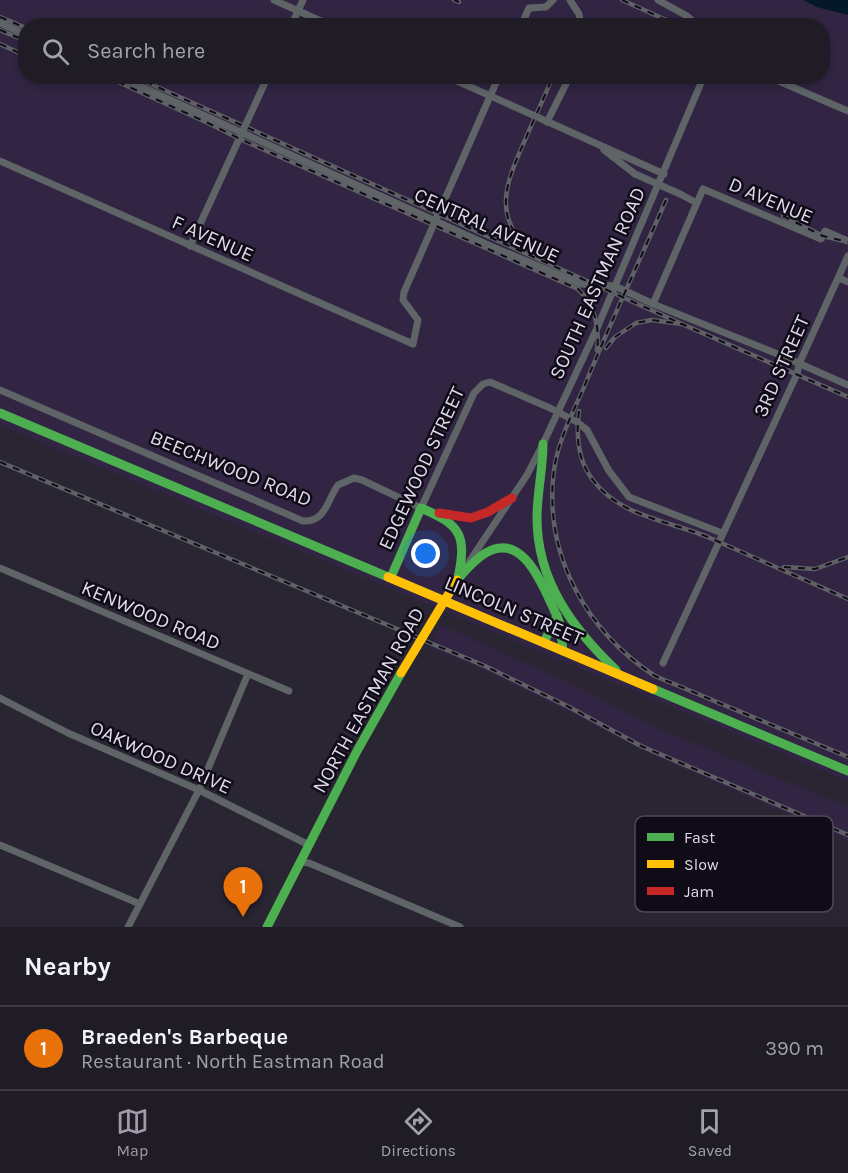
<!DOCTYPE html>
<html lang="en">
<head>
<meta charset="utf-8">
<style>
  body { margin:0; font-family:Karla,sans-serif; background:#28252e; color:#f1f3f6 }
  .you { position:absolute; left:426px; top:554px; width:21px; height:21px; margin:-15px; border:4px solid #fff; border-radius:50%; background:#1a73e8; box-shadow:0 0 0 9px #1a73e833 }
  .badge { display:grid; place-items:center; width:39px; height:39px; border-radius:50%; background:#a09aaa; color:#fff; font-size:20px; font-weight:700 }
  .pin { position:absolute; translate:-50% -50px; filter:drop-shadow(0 2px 3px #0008) }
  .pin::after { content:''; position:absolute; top:32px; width:21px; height:18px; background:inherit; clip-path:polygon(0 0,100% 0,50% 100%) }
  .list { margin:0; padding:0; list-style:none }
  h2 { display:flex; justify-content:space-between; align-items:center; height:78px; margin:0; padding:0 24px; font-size:26px }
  h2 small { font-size:20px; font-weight:400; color:#a2a1a7 }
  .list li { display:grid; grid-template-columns:39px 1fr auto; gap:18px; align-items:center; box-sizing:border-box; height:84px; padding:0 24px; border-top:2px solid #3d3a43 }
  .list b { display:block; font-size:22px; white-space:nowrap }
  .list p { margin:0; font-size:20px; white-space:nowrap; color:#a2a1a7 }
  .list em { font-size:20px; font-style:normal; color:#a2a1a7 }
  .icon { flex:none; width:33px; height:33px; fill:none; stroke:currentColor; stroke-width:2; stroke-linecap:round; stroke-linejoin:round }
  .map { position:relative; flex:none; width:848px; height:927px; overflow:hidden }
  .search { position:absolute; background:#201c26; box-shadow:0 3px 9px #0003; left:18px; right:18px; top:18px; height:66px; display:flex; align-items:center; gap:15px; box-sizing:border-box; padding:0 21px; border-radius:24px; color:#a2a1a7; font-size:22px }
  .sheet { height:162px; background:#201c26 }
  nav { display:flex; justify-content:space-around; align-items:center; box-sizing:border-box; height:84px; border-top:2px solid #3d3a43; background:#201c26; font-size:16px; color:#a2a1a7 }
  nav a { display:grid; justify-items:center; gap:3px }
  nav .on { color:#a09aaa }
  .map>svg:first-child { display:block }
</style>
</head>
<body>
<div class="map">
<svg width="848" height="927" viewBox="0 0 848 927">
  <rect width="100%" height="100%" fill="#2a2533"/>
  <g fill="#312543" fill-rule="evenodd">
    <path d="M0 0H803L817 7 848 15V781L0 425ZM26 26H822V76H26Z"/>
    <polygon points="441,625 567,682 664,731 848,807 848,840 659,758 480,668 429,648"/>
  </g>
  <polygon fill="#041829" points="803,0 848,0 848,15 817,7"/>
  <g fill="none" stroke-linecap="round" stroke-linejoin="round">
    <g stroke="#5f6466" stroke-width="7">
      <polyline points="274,0 332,26"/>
      <polyline points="570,0 579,14 581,26"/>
      <polyline points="658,0 687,16 698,26"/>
      <polyline points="0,23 26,35"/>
      <polyline points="291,26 303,0"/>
      <polyline points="521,26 529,8 546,7 553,0"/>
      <polyline points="118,76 488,245 581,284 615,286 653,304 780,355 848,385"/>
      <polyline points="446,76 664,174"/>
      <polyline points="767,76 848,111"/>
      <polyline points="547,122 570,76"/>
      <polyline points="604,150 635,174"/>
      <polyline points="0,161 413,344 418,320 403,300 404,292 499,76"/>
      <polyline points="680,194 697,203"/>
      <polyline points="190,246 268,76"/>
      <polyline points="839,278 848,282"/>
      <polyline points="653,304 703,189 821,239 825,231 848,241"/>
      <path d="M0 390 303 521C326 522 327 500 338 485L354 478 362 480 421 508 474 393 483 384 490 382 550 408 577 422 587 430 609 471 629 497 722 533"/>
      <polyline points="467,565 527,475 543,444 598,326 704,76"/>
      <polyline points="0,568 289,691"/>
      <polyline points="663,663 797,374 799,364 848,256"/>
      <polyline points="0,698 68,733 199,790 309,845"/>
      <polyline points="0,845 140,904"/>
      <polyline points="300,862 309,863 460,927"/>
      <polyline points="128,927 199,790 248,674"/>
    </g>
    <g stroke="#4caf50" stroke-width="9">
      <polyline points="0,413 388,577"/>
      <path d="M543 444C543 469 537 493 537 518 537 581 573 629 616 670"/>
      <path d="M391 577 421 508C461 525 467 535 458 578"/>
      <path d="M457 580C465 571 473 561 484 554 524 528 544 590 557 616L560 624 563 651"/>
      <polyline points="544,642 557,616"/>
      <polyline points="653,689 848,771"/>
      <polyline points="267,927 357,751 401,673"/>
    </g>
    <polyline stroke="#ffc107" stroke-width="9" points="388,577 653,689"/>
    <polyline stroke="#c62828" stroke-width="9" points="439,513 471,518 488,512 512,498"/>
    <defs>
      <g id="rail">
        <polyline points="454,0 459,2"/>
        <polyline points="622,0 675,24"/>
        <polyline points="0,17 26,28"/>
        <polyline points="0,30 26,41"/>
        <polyline points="0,44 26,56"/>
        <path d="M105 76 208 123 240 139 578 289C595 305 600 328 597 350"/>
        <polyline points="133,76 682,324"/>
        <path d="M666 200C640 260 612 319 587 380 575 409 558 439 554 470 543 554 586 631 655 676L848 757"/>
        <polyline points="783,216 823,236 848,242"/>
        <path d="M532 253C491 216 506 183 525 140 534 119 544 98 553 76"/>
        <polyline points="606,348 615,337 636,323 652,320 682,324 848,397"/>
        <path d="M579 411C576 435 577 460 593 480 620 517 671 521 710 538 756 558 802 579 848 599"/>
        <polyline points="0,462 485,666 569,707 641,746 848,835"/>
        <polyline points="784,567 815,569 848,557"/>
      </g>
    </defs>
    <use href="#rail" stroke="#606067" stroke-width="4.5"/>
    <use href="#rail" stroke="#0f0b17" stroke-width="2" stroke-dasharray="7" stroke-linecap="butt"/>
    <polyline stroke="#5f6466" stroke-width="7" points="635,174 680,194"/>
    <polyline stroke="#ffc107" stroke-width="9" points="401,673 457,580"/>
  </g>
  <g text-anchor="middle" stroke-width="5" stroke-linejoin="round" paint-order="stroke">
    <g font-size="20" fill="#dfd9ea" stroke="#0f0b17">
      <text transform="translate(771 200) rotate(23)" y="7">D AVENUE</text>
      <text transform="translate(487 225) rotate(24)" y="7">CENTRAL AVENUE</text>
      <text transform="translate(213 238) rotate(24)" y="7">F AVENUE</text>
      <text transform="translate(597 283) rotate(-66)" y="7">SOUTH EASTMAN ROAD</text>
      <text transform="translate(781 366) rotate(-66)" y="7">3RD STREET</text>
      <text transform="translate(231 468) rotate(22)" y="7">BEECHWOOD ROAD</text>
      <text transform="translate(421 468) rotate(-65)" y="7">EDGEWOOD STREET</text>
      <text transform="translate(514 610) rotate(23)" y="7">LINCOLN STREET</text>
      <text transform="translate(151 615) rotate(23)" y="7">KENWOOD ROAD</text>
      <text transform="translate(368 700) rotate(-61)" y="7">NORTH EASTMAN ROAD</text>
      <text transform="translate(161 757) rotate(24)" y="7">OAKWOOD DRIVE</text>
    </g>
  </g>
  <rect x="635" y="816" width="198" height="96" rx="9" fill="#0f0b17" stroke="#4d4956" stroke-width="1.5"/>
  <rect x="647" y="833" width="27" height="8" fill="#4caf50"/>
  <rect x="647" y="860" width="27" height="8" fill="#ffc107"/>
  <rect x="647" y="887" width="27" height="8" fill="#c62828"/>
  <g font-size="16" fill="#dfd9ea">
    <text x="684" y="843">Fast</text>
    <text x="684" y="870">Slow</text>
    <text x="684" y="897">Jam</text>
  </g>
</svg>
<div class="you"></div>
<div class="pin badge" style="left:243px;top:917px;background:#e8710a">1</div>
<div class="search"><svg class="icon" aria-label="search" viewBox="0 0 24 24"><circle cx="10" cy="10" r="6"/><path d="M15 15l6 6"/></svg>Search here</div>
</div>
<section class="sheet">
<h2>Nearby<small></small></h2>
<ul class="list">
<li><span class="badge" style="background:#e8710a">1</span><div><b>Braeden's Barbeque</b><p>Restaurant · North Eastman Road</p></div><em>390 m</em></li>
</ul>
</section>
<nav>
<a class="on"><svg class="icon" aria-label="map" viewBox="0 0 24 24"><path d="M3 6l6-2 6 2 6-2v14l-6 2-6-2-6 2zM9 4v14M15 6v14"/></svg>Map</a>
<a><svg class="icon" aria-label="directions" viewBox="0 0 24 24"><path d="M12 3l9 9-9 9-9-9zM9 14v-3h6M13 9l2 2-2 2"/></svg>Directions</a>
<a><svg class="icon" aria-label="saved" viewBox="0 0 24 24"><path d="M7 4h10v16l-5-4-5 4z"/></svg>Saved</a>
</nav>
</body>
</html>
